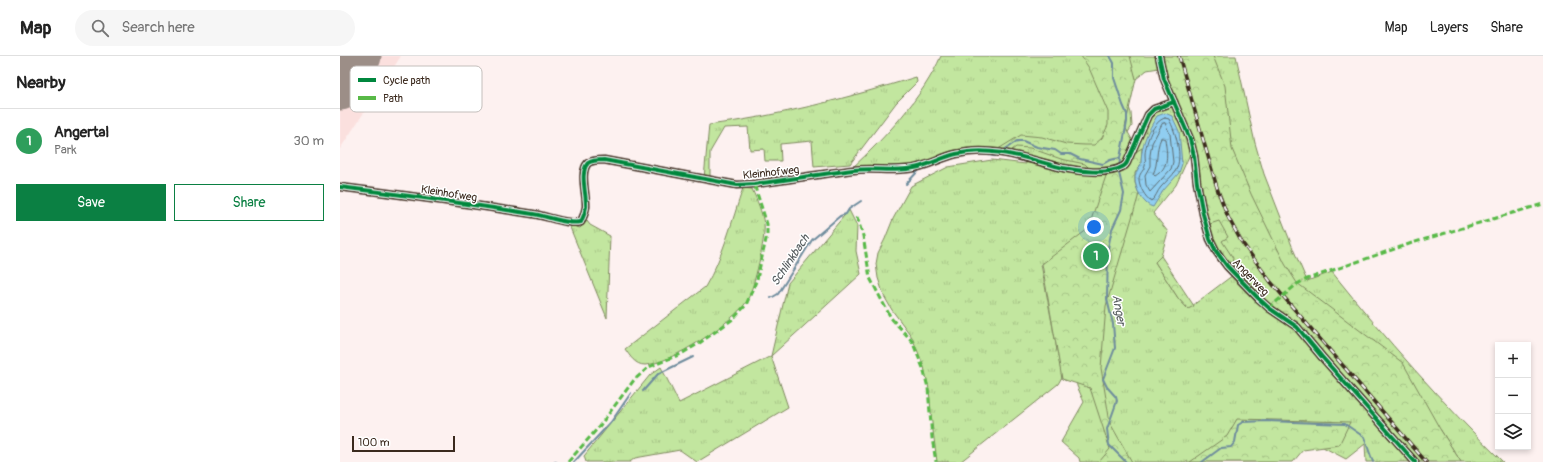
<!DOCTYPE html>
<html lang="en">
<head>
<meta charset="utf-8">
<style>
  body { margin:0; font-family:Pangolin,sans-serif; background:#f6f6f6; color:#222 }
  .controls { position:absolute; right:12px; bottom:12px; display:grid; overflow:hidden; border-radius:0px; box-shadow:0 2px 6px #0003 }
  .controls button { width:36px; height:36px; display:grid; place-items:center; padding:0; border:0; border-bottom:1px solid #e0e0e0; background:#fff; color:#222; font:20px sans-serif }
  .scale { position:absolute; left:12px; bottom:10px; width:103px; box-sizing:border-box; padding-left:4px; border:2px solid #3b2a1e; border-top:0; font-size:11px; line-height:14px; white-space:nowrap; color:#3b2a1e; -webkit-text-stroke:3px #fff; paint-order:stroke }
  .you { position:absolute; left:754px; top:171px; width:14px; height:14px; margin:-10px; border:3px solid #fff; border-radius:50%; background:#1a73e8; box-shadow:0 0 0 6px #1a73e833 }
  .badge { display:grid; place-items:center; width:26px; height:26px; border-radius:50%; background:#0b8043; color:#fff; font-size:13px; font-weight:700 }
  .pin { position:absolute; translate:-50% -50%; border:2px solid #fff; box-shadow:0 1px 4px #0006 }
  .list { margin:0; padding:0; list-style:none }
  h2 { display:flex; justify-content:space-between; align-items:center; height:52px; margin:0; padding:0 16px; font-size:17px }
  h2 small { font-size:13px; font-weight:400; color:#767676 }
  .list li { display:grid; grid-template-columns:26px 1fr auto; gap:12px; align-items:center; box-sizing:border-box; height:64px; padding:0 16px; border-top:1px solid #e0e0e0 }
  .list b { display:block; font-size:15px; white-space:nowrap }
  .list p { margin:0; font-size:13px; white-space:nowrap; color:#767676 }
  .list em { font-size:13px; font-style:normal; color:#767676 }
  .actions { display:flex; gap:8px; padding:12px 16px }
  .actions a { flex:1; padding:9px 0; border:1px solid #0b8043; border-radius:0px; text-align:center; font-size:14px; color:#0b8043 }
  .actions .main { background:#0b8043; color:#fff }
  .icon { flex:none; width:22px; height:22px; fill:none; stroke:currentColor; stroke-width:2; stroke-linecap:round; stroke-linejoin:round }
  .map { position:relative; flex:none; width:1203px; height:406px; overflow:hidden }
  header { display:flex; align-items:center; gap:24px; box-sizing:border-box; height:56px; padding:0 20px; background:#fff; border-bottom:1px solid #e0e0e0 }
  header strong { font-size:19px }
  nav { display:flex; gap:22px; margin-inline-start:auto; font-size:14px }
  .search { width:280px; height:36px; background:#f6f6f6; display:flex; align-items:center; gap:10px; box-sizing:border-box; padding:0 14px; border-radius:22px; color:#767676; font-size:15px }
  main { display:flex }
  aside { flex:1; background:#fff }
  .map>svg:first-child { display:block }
</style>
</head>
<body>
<header>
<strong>Map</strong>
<div class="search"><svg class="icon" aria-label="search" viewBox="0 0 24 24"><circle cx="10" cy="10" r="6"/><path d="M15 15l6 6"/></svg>Search here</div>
<nav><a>Map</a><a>Layers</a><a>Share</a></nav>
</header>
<main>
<aside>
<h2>Nearby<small></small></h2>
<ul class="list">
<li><span class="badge" style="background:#2e9e5b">1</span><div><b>Angertal</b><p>Park</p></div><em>30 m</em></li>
</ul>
<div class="actions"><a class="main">Save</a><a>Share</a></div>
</aside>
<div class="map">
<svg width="1203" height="406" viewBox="0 0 1203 406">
  <defs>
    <pattern id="grass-tufts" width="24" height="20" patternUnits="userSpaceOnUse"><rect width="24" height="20" fill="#c2e69f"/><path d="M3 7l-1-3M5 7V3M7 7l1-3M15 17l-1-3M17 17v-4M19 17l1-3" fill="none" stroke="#a8c588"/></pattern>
    <pattern id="forest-crowns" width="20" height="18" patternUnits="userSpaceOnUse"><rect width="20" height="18" fill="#c2e69f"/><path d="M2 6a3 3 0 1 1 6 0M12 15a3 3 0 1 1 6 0" fill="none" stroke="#a8c588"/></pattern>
    <pattern id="water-ripples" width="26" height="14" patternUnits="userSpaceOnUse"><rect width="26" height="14" fill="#90cef1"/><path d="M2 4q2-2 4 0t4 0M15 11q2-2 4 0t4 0" fill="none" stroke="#7db1ce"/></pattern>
  </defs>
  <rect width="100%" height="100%" fill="#fdf1f0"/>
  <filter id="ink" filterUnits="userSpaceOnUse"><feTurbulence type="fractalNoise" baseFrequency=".025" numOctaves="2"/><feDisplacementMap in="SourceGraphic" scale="8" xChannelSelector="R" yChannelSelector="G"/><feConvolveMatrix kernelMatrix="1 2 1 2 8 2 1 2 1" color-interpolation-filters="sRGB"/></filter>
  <g filter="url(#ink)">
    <polygon fill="#fbe0de" points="0,0 61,0 0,93"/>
    <g fill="url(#grass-tufts)" stroke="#7e885e" fill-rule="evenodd">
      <path d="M601 0H896L915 87 924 118 954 195 967 225 992 216C1045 282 1102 347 1163 406H1121L1100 373 1116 406H1026L1025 388 1006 403 979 389 966 386 934 406H740L739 402 721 386 744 346 737 330 735 317 725 325 704 206 701 208 722 321 718 328 620 406H597L592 367 589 333 584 311 572 281 552 254 544 240 538 222 536 208 538 197 545 183 553 163 571 130 608 111 652 104 686 108 685 100 643 94 579 110 512 112C545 82 583 41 601 0ZM819 12 829 45 814 52 783 109 784 83 792 70 791 57 778 20 794 17 796 23 807 14ZM857 95 871 183 893 219 848 253 838 242 815 206 821 200 828 176 813 157 836 129 850 98Z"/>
      <path d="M576 21 577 26 556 47 510 108 474 111 472 85 440 88 441 105H425L424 93 410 94 408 71 384 72 370 96V123L364 122 369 69C439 60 508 42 576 21Z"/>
      <path d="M403 132 412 133C417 144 422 156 424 168 426 182 414 232 407 245 394 266 330 308 305 309 295 309 290 300 285 293L365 231C383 201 392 165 403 132Z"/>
      <polygon points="509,154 517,170 516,195 521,218 431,300 448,351 357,406 340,394 295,402 290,406 246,406 244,400 310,319 321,311 339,347 431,300 448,227"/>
      <polygon points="247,165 250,169 270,180 267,262 229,169 240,172"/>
    </g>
    <g fill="url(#forest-crowns)" stroke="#7e885e">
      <polygon points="741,0 790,0 796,23 785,71 794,87 789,100 802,92 801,108 795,117 795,127 799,138 766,250 761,312 770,367 792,406 759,406 770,393 750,332 722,323 702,208 748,173 768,114 752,115 745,108 721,103 690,92 676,91 668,97 655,95 681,79 702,81 726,88 745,89 754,89 762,82 768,69 768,56 749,12"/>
      <polygon points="820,0 873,0 885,30 892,93 911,138 945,208 957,227 1063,307 1100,373 1121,406 1077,406 966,279 931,251 907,228 907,225 892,208 893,202 882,185 888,181 879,165 867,169 864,158 856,101 832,39"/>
      <polygon points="821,200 854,250 848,253 838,242 815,206"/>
      <polygon points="897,363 1010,366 999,389 963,394 953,406 850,406 887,380"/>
    </g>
    <path fill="url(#water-ripples)" stroke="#6e8c9d" d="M825 57 832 60 839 75 842 108 839 117 823 135 813 151C803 149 795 132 795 123 795 117 798 113 801 108 801 89 807 76 817 60Z"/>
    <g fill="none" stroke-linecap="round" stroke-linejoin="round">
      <g stroke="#5d6c72" stroke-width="1">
        <path d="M825 62 829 63C836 77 843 100 836 114 832 121 826 125 821 131 817 135 816 142 811 145 805 141 800 132 799 124 799 117 803 116 805 110 806 107 805 102 805 98 806 86 813 65 825 62Z"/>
        <polygon points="825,67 830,78 833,106 831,113 810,136 806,129 805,119 810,110 810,99 812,87 822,68"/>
        <path d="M821 82H823L825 83C827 98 830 111 815 120L813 118C819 106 815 95 821 82Z"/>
      </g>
      <g stroke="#6e8c9d" stroke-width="2">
        <polyline points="770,0 774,7 774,22 783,49 787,58 787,66 780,102 779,117 784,138 781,154 772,173 768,192 767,243 773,268 775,292 763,323 767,331 776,341 777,345 767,373 769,389 786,406"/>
        <polyline points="664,94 677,85 683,85 697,91 715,94 721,98 730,98 740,103 763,108 770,104 780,102"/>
        <polyline points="640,98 655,100"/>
        <polyline points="566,128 580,113"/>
        <polyline points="431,242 438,238 472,184 500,160 506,158 509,153 521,145"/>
        <polyline points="303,335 318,318 353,301"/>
        <polyline points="215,406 216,406"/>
        <polyline points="234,406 271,366 291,337"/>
        <polyline points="862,406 881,392 891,391 895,386 898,369 903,366 927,365 1005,368 1024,381 1033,406"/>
      </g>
      <polyline stroke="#9c8e87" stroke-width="47" points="0,31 18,0"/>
      <defs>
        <g id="minor">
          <polyline points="819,0 824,23 850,83 854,100 857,127 863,158 870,183 876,195 887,210 918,242 929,252 957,271 982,301 1075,406"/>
          <path d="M0 131C65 139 129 148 193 158 207 160 228 169 241 166 243 162 245 157 246 151 247 140 239 116 248 107 252 104 259 104 264 104L397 129 414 128C447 124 480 118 513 114 531 112 549 115 567 113 585 112 599 102 616 98 652 89 688 103 723 112 738 115 768 119 782 111 785 110 787 107 788 104L808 59 814 53 834 46"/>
        </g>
      </defs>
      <use href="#minor" stroke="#3b2a1e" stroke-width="9"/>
      <use href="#minor" stroke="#fff" stroke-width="6"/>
      <defs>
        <polyline id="rail" points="839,0 878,135 888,161 901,185 930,225 1086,406"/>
      </defs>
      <use href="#rail" stroke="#3b2a1e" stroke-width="3.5"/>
      <use href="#rail" stroke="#fff" stroke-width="2" stroke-dasharray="6" stroke-linecap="butt"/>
      <g stroke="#58b947" stroke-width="3" stroke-dasharray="6 3" stroke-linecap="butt">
        <polyline points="517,161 523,180 530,222 551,262 572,285 583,312 588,332 592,382 596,406"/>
        <polyline points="929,252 957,228 967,223 1072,187 1203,148"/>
        <polyline points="228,406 258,372 294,324 309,311 341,298 358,288 393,263 406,249 417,223 427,179 427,168 414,128"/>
      </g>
      <defs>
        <g id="cycleway">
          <polyline points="819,0 824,23 850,83 854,100 857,127 863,158 870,183 876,195 887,210 918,242 929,252 957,271 982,301 1075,406"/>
          <path d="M0 131C65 139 129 148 193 158 207 160 228 169 241 166 243 162 245 157 246 151 247 140 239 116 248 107 252 104 259 104 264 104L397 129 414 128C447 124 480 118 513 114 531 112 549 115 567 113 585 112 599 102 616 98 652 89 688 103 723 112 738 115 768 119 782 111 785 110 787 107 788 104L808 59 814 53 834 46"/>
        </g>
      </defs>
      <use href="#cycleway" stroke="#fff" stroke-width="6"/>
      <use href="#cycleway" stroke="#00873e" stroke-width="4"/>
    </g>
  </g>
  <g text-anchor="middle" stroke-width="3" stroke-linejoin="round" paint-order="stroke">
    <g font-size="11" fill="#3b2a1e" stroke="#fff">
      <text transform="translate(431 116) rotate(-6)" y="4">Kleinhofweg</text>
      <text transform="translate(109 137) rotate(9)" y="4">Kleinhofweg</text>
      <text transform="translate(911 221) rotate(46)" y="4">Angerweg</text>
    </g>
    <g font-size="12" font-style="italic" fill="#545b5d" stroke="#fff">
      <text transform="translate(450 204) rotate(-56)" y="4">Schlinkbach</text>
      <text transform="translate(779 254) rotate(80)" y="4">Anger</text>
    </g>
  </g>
  <rect x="10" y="10" width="132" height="46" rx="6" fill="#fff" stroke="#c4bfbc" stroke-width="1"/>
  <rect x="18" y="22" width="18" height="4" fill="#00873e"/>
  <rect x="18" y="40" width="18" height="4" fill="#58b947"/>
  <g font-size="11" fill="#3b2a1e">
    <text x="43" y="28">Cycle path</text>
    <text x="43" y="46">Path</text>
  </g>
</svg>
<div class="controls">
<button>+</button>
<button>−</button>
<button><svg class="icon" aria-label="layers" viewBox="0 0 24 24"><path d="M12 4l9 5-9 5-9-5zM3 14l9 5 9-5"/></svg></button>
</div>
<div class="scale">100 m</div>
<div class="you"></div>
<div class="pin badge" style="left:756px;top:200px;background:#2e9e5b">1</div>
</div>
</main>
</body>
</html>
